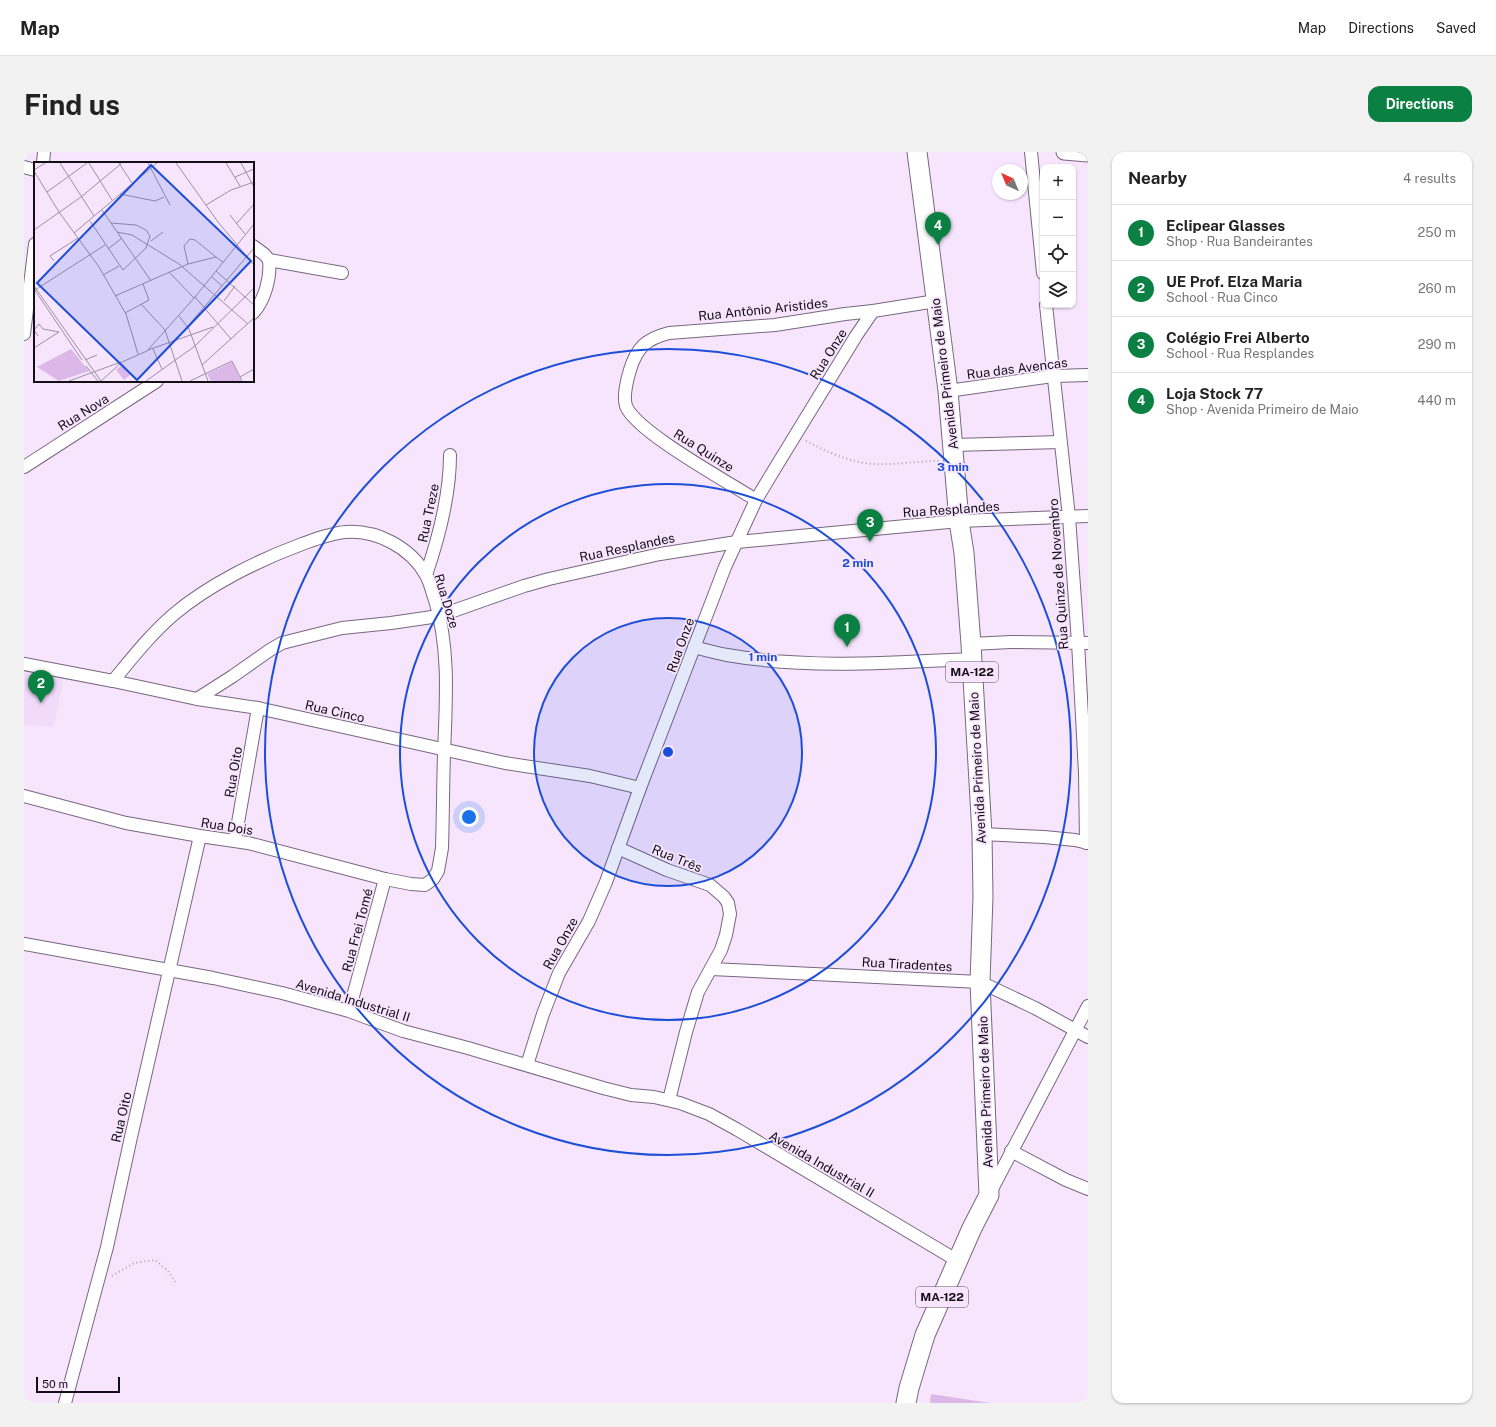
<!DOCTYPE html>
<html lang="en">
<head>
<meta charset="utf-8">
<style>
  body { margin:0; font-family:"Public Sans",sans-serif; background:#f2f2f2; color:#222 }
  .controls { position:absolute; right:12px; top:12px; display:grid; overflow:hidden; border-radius:8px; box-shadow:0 1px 3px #0004 }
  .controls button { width:36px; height:36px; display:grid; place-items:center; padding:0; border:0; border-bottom:1px solid #e0e0e0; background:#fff; color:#222; font:20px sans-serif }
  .compass { position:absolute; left:968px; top:12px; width:36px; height:36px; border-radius:50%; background:#fff; box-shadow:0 1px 3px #0004; rotate:316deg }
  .scale { position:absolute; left:12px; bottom:10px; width:84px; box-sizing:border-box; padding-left:4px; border:2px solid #140e16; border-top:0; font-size:11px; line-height:14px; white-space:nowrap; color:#140e16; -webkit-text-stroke:3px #f7e5fe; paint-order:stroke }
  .you { position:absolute; left:445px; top:665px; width:14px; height:14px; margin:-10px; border:3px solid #fff; border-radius:50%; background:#1a73e8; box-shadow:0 0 0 6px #1a73e833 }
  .badge { display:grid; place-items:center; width:26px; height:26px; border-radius:50%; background:#0b8043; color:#fff; font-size:13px; font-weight:700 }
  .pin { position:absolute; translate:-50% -33px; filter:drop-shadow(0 1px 2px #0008) }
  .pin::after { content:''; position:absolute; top:21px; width:14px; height:12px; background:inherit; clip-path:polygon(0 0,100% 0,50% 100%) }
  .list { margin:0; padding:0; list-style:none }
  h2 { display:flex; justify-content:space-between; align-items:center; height:52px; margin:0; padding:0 16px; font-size:17px }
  h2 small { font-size:13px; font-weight:400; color:#767676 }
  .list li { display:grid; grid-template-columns:26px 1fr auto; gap:12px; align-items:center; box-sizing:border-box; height:56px; padding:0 16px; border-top:1px solid #e0e0e0 }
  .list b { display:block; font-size:15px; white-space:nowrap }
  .list p { margin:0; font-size:13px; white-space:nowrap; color:#767676 }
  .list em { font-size:13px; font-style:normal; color:#767676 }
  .icon { flex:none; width:22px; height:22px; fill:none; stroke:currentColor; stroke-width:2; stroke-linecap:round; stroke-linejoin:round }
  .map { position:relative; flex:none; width:1064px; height:1251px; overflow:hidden; border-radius:12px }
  header { display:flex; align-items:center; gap:24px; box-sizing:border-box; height:56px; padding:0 20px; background:#fff; border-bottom:1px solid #e0e0e0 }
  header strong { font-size:19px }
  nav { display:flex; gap:22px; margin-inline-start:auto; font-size:14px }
  .intro { display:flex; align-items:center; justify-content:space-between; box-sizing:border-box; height:96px; padding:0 24px }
  h1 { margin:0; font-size:28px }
  .button { padding:10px 18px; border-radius:12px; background:#0b8043; color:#fff; font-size:14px; font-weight:700 }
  main { display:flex; gap:24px; padding:0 24px }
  aside { flex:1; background:#fff; border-radius:12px; box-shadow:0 1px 3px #0004 }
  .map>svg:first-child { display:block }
</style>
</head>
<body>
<header>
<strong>Map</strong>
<nav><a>Map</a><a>Directions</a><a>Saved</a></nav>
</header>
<div class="intro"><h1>Find us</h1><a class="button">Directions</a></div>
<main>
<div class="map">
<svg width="1064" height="1251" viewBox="0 0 1064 1251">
  <rect width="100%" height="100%" fill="#f7e5fe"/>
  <polygon fill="#f1dafa" points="0,521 39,528 30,575 0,573"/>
  <polygon fill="#dcb8e9" points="907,1242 966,1251 906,1251"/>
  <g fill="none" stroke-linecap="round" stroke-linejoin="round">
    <defs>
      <g id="minor">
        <polyline points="1007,0 1019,121"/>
        <polyline points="19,11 20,0"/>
        <polyline points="0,15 11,18"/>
        <polyline points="229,94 240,102 245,108"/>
        <polyline points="245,108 318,121"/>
        <polyline points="1022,153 1045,365 1054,490 1061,621 1062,691"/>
        <path d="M229 161C241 148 247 125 245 108"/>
        <polyline points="0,182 11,92"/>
        <polyline points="924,239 1029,224 1064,223"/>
        <polyline points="929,293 1036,290"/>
        <polyline points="0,315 133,229"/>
        <path d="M732 348C706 331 612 280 602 254 599 245 603 227 606 218 613 195 622 187 645 181L751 173 821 162 849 159"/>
        <path d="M402 423C415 385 426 344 426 303"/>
        <polyline points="947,492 987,490 1064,491"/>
        <path d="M670 495C681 498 692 501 703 503 783 517 866 511 947 507"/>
        <polyline points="0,512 89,529 173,547 234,556 481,611 566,624 616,636"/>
        <polyline points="173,547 209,524 246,498 258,491 318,476 367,471 415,464 500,434 525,427 636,402 713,390 935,369 1064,364"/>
        <path d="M0 644 102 671 176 684 224 691 361 727 387 732 401 733 409 727 414 719 418 696C419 664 419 633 420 601 422 550 426 497 411 448 408 440 406 430 402 423 386 395 353 378 322 380 307 381 292 387 278 392 235 408 184 433 149 463 126 483 108 506 89 529"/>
        <polyline points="958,682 1020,685 1051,688 1064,691"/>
        <polyline points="211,688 234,556"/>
        <polyline points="594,696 643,718 686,733 700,745 704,751 706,762 702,783 697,798 674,840 662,880 645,948"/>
        <polyline points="0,792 189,826 258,841 325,859 379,879 444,896 579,936 607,943 630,945 656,951 685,962 714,978 934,1109"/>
        <polyline points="687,817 956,830 1011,856 1064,885"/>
        <polyline points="325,859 361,727"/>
        <polyline points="503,913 519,862 535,821 565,769 582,730 616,636 701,415 732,348 750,318 832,184 849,159 912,149"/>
        <polyline points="987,999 1042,1028 1064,1037"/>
        <polyline points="967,1039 1064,854"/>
        <polyline points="41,1251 83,1095 107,985 176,684"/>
      </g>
      <polyline id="tertiary" points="1040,0 1064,2"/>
      <polyline id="primary" points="882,1251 885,1236 901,1183 948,1076 965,1043 956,830 959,745 958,682 947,492 940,401 935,369 924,239 893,0"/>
    </defs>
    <use href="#minor" stroke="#78677e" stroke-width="14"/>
    <use href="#tertiary" stroke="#78677e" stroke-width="17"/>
    <use href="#primary" stroke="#78677e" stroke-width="21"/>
    <g stroke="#aea0b3" stroke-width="2" stroke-dasharray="1 3" stroke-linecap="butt">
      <path d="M782 289C802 299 826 311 850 312 871 313 893 309 915 309"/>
      <polyline points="88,1124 110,1111 131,1108 144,1119 151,1130"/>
    </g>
    <use href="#minor" stroke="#fff" stroke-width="12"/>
    <use href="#tertiary" stroke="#fff" stroke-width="15"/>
    <use href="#primary" stroke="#fff" stroke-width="19"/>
  </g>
  <circle cx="644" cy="600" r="134" fill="#1d4ed8" fill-opacity=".12"/>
  <g fill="none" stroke="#1d4ed8" stroke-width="2">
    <circle cx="644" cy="600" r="134"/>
    <circle cx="644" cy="600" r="268"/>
    <circle cx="644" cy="600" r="403"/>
  </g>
  <g text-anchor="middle" stroke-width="3.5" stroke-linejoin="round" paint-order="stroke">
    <g fill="#f7e5fe" stroke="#584e5c" stroke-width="1">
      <rect x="922" y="510" width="52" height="20" rx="3"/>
      <rect x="892" y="1135" width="52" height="20" rx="3"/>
    </g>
    <g font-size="12" font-weight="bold" fill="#140e16">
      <text x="948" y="524">MA-122</text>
      <text x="918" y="1149">MA-122</text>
    </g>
    <g font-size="13" fill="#140e16" stroke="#f7e5fe">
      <text transform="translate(739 157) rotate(-6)" y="5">Rua Antônio Aristides</text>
      <text transform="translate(804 202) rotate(-58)" y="5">Rua Onze</text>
      <text transform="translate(993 216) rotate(-7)" y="5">Rua das Avencas</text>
      <text transform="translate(920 222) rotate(-97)" y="5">Avenida Primeiro de Maio</text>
      <text transform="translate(59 260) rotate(-32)" y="5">Rua Nova</text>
      <text transform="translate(680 298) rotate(32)" y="5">Rua Quinze</text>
      <text transform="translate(927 357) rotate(-4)" y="5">Rua Resplandes</text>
      <text transform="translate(404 361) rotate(-78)" y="5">Rua Treze</text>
      <text transform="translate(603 395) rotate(-12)" y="5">Rua Resplandes</text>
      <text transform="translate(1034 422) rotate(-94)" y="5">Rua Quinze de Novembro</text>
      <text transform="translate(423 449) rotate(73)" y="5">Rua Doze</text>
      <text transform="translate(656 493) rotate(-70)" y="5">Rua Onze</text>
      <text transform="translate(311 559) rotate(13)" y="5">Rua Cinco</text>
      <text transform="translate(953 616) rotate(-93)" y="5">Avenida Primeiro de Maio</text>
      <text transform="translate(209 620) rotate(-80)" y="5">Rua Oito</text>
      <text transform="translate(203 674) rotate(9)" y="5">Rua Dois</text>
      <text transform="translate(653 706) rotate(22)" y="5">Rua Três</text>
      <text transform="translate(333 778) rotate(-75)" y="5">Rua Frei Tomé</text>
      <text transform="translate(536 791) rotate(-61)" y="5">Rua Onze</text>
      <text transform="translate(883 812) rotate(3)" y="5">Rua Tiradentes</text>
      <text transform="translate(329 848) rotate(17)" y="5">Avenida Industrial II</text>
      <text transform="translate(961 940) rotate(-92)" y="5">Avenida Primeiro de Maio</text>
      <text transform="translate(97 965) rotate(-77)" y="5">Rua Oito</text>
      <text transform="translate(798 1012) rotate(30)" y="5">Avenida Industrial II</text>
    </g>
  </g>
  <g transform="translate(10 10)">
    <rect width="220" height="220" fill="#f7e5fe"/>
    <path d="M37 187 55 209 25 219 3 205Z" fill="#dcb8e9"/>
    <path d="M198 200 207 219H177L173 212ZM89 202 97 212 90 218 82 208Z" fill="#dcb8e9"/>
    <path fill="none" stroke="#9c8fa1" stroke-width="1" d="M26 1 60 54M55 1 78 38M85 1 98 21M114 1 136 43M142 1 184 60 220 103M192 1 206 24M207 1 220 25M0 8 11 1M0 9 25 50 65 105 92 152 104 192M201 15 220 7M13 30 53 1M86 32 121 39 130 35M172 43 197 28 220 20M68 48 117 119M196 53 211 72M56 59 89 108 112 86 116 74 112 68 102 63 77 61M202 62 220 42M0 68 47 35 88 1M83 70 98 73 145 102 214 162M40 71 123 1M117 79 129 70M74 87 88 76M20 99 16 94 44 76M154 102 150 84 156 77 161 78 182 95M182 109 220 143M135 110 160 136M69 113 85 104M178 115 188 124M0 124 67 219M0 127 48 198M1 128 71 83M81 134 154 102 182 95 189 100M161 135 197 177M190 139 201 124M107 142 131 168 148 219M91 151 115 138 109 122M145 154 155 167 174 219M154 164 220 86M4 174 0 168 5 162 9 167 25 170M0 186 25 170M119 187 128 207M114 188 179 165M51 198 63 193M168 203 220 156M52 204 64 219M206 215 220 207M35 219 87 200M67 219 88 200 113 189 161 135 220 62M112 219 161 184 220 126M156 219 198 199 208 219"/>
    <path fill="#1d4ed8" fill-opacity="0.15" stroke="#1d4ed8" stroke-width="2" d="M117 3 217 99 103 218 3 121Z"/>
    <rect width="220" height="220" fill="none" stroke="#140e16" stroke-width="2"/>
  </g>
  <circle cx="644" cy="600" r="6" fill="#1d4ed8" stroke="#f7e5fe" stroke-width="2"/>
  <g font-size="12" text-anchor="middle" font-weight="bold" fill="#1d4ed8" stroke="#f7e5fe" stroke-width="3.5" stroke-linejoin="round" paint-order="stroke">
    <text x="929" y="319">3 min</text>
    <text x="834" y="415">2 min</text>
    <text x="739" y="509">1 min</text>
  </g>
</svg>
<div class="controls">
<button>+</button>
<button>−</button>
<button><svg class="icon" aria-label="locate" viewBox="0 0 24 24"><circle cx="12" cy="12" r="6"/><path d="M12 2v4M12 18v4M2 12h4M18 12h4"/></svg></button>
<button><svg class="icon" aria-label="layers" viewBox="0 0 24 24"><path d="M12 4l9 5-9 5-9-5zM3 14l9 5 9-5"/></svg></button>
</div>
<svg class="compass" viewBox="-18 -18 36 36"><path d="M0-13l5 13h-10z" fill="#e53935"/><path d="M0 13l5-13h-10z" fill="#767676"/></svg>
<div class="scale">50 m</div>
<div class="you"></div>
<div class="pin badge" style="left:823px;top:495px">1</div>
<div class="pin badge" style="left:17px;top:551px">2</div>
<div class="pin badge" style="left:846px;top:390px">3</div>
<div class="pin badge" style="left:914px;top:93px">4</div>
</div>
<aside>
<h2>Nearby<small>4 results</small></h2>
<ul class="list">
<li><span class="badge">1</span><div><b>Eclipear Glasses</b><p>Shop · Rua Bandeirantes</p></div><em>250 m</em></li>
<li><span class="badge">2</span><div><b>UE Prof. Elza Maria</b><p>School · Rua Cinco</p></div><em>260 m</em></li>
<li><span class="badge">3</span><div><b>Colégio Frei Alberto</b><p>School · Rua Resplandes</p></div><em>290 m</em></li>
<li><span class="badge">4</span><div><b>Loja Stock 77</b><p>Shop · Avenida Primeiro de Maio</p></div><em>440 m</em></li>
</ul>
</aside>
</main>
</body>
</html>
